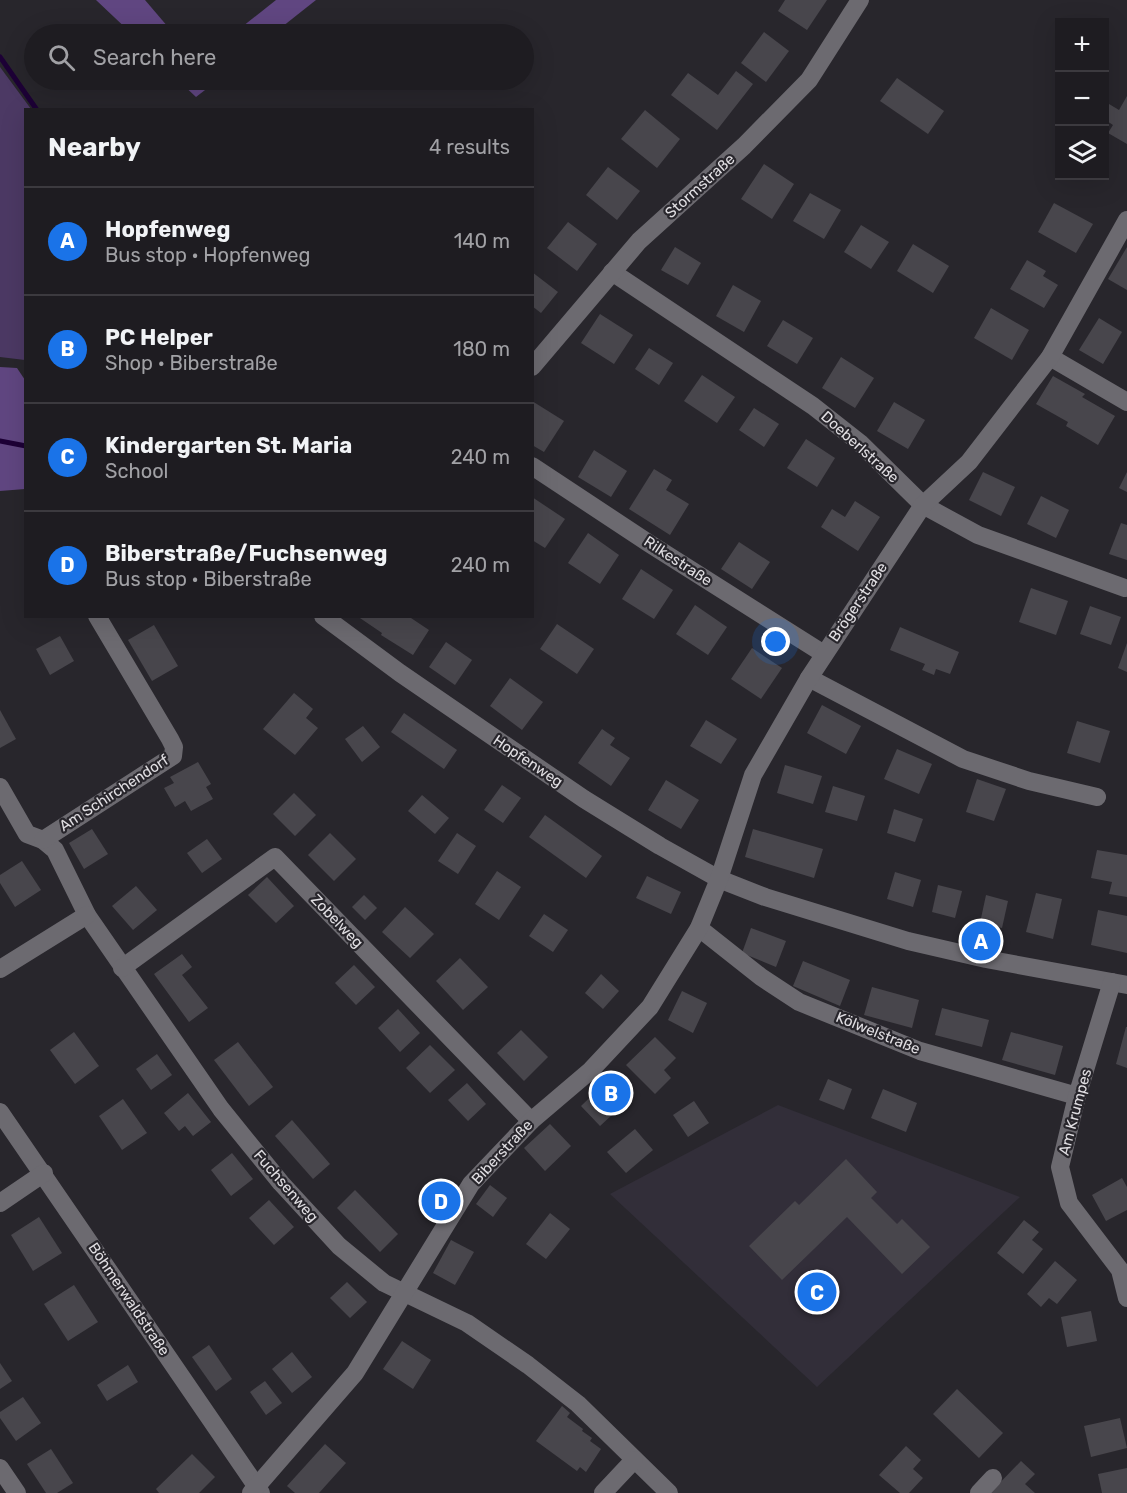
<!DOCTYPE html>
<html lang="en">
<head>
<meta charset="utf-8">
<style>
  body { margin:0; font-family:Rubik,sans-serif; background:#26252a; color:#f1f3f6 }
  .controls { position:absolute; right:18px; top:18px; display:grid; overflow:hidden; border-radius:0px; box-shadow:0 6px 24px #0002 }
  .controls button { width:54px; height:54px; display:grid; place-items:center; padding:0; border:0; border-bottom:2px solid #3c3a3f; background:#1e1c21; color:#f1f3f6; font:30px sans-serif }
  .you { position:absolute; left:776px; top:642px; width:21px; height:21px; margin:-15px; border:4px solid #fff; border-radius:50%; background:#1a73e8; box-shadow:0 0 0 9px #1a73e833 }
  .badge { display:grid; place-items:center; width:39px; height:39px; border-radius:50%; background:#1a73e8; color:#fff; font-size:20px; font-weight:700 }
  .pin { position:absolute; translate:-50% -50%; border:3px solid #fff; box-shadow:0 2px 6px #0006 }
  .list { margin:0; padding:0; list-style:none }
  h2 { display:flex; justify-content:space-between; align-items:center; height:78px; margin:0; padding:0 24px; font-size:26px }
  h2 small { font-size:20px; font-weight:400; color:#a1a1a5 }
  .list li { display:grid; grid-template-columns:39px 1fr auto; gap:18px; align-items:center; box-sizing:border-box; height:108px; padding:0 24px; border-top:2px solid #3c3a3f }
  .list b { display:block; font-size:22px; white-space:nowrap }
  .list p { margin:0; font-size:20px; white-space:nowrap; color:#a1a1a5 }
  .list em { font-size:20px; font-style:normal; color:#a1a1a5 }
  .icon { flex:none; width:33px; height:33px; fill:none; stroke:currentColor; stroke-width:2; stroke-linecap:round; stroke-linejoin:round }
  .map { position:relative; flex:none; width:1127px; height:1493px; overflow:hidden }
  .search { position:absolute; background:#1e1c21; box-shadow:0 6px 24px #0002; left:24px; top:24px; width:510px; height:66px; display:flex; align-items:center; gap:15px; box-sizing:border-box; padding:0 21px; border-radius:33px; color:#a1a1a5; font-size:22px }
  .panel { position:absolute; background:#1e1c21; box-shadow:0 6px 24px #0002; left:24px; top:108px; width:510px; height:510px; border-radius:0px }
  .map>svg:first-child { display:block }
</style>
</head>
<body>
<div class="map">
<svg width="1127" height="1493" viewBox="0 0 1127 1493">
  <rect width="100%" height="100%" fill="#28262c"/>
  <polygon fill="#322e39" points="778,1105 1020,1197 817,1387 610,1194"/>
  <polygon fill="#4c3964" points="0,67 31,109 26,110 25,360 0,357"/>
  <g fill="#604681">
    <polygon points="96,0 145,0 174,34 132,34"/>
    <polygon points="276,0 316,0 273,34 233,34"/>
    <polygon points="178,80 218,80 196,97"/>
    <polygon points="0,367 17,368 25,380 25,489 0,491"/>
  </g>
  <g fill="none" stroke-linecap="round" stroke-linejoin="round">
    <g stroke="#1d0036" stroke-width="5">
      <polyline points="0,57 37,110"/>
      <polyline points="0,441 26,446"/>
    </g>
  </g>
  <g fill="#48464c">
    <polygon points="785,0 827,0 807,30 778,11"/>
    <polygon points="764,32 789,51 766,82 741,63"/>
    <polygon points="736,71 753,84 717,130 671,95 688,73 718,95"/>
    <polygon points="897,78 944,111 928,134 880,101"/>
    <polygon points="1127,96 1127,144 1108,133 1113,125 1104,119 1104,101 1119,110"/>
    <polygon points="645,110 680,139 657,168 621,139"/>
    <polygon points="764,164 794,184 772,219 741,199"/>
    <polygon points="608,167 640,191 617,220 586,195"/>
    <polygon points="810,193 841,210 824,239 793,221"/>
    <polygon points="1054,203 1093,224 1076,253 1038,232"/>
    <polygon points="568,222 597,244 577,271 547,248"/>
    <polygon points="861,225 889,242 871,269 844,252"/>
    <polygon points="913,244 949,266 933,293 897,271"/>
    <polygon points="675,247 701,263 688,285 661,270"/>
    <polygon points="1127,247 1127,290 1108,279"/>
    <polygon points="1027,260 1046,271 1043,276 1058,285 1044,308 1010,289"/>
    <polygon points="532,272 558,292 541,313 532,306"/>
    <polygon points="733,285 761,301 744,332 716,316"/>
    <polygon points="991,308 1029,330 1012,360 974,338"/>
    <polygon points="600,314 633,335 614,364 581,343"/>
    <polygon points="1099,318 1122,332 1103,364 1079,350"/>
    <polygon points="783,320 813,338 797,364 767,346"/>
    <polygon points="649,348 673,363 659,385 635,369"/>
    <polygon points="841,357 874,378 855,408 822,388"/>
    <polygon points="702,375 735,397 717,423 684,401"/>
    <polygon points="1053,376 1085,394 1082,397 1115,416 1098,445 1066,426 1068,422 1036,404"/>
    <polygon points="532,401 564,421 544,452 532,445"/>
    <polygon points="894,402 925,420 908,449 877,431"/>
    <polygon points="754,408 779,424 764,447 739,430"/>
    <polygon points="806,439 835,458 817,487 787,468"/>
    <polygon points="594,450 627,471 611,497 578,477"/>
    <polygon points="654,469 672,480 666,490 689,504 670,535 629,509"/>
    <polygon points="983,472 1015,487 1001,516 969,500"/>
    <polygon points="1127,472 1127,492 1119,488"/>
    <polygon points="1041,496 1069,510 1056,538 1027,524"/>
    <polygon points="532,497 565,519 545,548 532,540"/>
    <polygon points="855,501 880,517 858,551 821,527 832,509 845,517"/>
    <polygon points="1121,523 1127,525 1127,560 1109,554"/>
    <polygon points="588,533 619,555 600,584 568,563"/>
    <polygon points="739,542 770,562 752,589 721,569"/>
    <polygon points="641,569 673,590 654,619 622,599"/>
    <polygon points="1031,588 1068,601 1056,635 1019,622"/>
    <polygon points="695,605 727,627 708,655 676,634"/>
    <polygon points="1090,606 1121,617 1111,645 1080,634"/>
    <polygon points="357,616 408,616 429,630 413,655 381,635 382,633"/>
    <polygon points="557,624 594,649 577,674 540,649"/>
    <polygon points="154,625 178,666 152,681 128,640"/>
    <polygon points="900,627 959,652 950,674 936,669 934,675 922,670 925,664 890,650"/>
    <polygon points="60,636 74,661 50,675 36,649"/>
    <polygon points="446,642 472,660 455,685 429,667"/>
    <polygon points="1127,643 1127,672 1118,668"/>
    <polygon points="752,648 782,668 761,699 731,679"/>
    <polygon points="510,678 543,702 522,730 490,706"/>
    <polygon points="294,693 313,709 306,718 318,728 295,755 263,729"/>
    <polygon points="822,705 861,726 846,754 807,733"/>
    <polygon points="0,710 16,739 0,748"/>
    <polygon points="404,713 457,750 444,769 391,732"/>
    <polygon points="706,720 737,739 721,764 690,746"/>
    <polygon points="1077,721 1110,731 1100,763 1067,753"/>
    <polygon points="363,726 380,747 362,762 345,739"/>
    <polygon points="602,729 615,738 610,745 630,758 611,786 578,763"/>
    <polygon points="897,749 932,764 919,794 884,779"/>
    <polygon points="198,762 211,784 206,787 213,799 191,811 185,801 175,807 164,788 174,783 170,777"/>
    <polygon points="785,765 822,776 813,804 777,793"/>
    <polygon points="977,779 1006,789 994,821 966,812"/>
    <polygon points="666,780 699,800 681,829 648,810"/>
    <polygon points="502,785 521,798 503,823 484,810"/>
    <polygon points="833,786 865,796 857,821 825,812"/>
    <polygon points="294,793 316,815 295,836 273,814"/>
    <polygon points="422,795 449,818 435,834 408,811"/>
    <polygon points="894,809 923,819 915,842 887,833"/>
    <polygon points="545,815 602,856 586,878 529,837"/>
    <polygon points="92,829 108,854 84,869 69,843"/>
    <polygon points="753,829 823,849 814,878 745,857"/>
    <polygon points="330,833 356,859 334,881 308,855"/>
    <polygon points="457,833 476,846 458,874 438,861"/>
    <polygon points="207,839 222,859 202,873 187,853"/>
    <polygon points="1097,850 1127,855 1127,897 1109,894 1112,882 1091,878"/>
    <polygon points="22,861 41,890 15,907 0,883 0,875"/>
    <polygon points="497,871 521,887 499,920 475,904"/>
    <polygon points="895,872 921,880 913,907 887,899"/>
    <polygon points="647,876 681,892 671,914 636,898"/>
    <polygon points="267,877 294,906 276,923 248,895"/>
    <polygon points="938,885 962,891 955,918 932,912"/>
    <polygon points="136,886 157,910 133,930 112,906"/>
    <polygon points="1036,893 1062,899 1053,939 1026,932"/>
    <polygon points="364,895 377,908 365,920 352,907"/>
    <polygon points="986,895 1008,901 1002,928 980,923"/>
    <polygon points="405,907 434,934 410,958 382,932"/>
    <polygon points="1098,910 1127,916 1127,953 1091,945"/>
    <polygon points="544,914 568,930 553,952 529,936"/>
    <polygon points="751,928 786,941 776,967 742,953"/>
    <polygon points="182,954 192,967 182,975 208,1008 189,1022 154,974"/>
    <polygon points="460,958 488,987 463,1010 436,981"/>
    <polygon points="803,961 850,980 840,1006 793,986"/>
    <polygon points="354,965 375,987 356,1005 335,983"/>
    <polygon points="601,974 619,991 603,1009 585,993"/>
    <polygon points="872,987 919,1000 912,1028 864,1015"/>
    <polygon points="682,991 707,1003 693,1033 668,1020"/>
    <polygon points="942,1008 989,1020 982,1047 935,1035"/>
    <polygon points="398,1009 420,1033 400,1052 378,1028"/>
    <polygon points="1126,1027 1127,1027 1127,1068 1116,1064"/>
    <polygon points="521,1030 548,1057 524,1081 497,1053"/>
    <polygon points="74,1032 99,1066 75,1084 50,1050"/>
    <polygon points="1011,1032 1063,1046 1055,1075 1002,1060"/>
    <polygon points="655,1037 676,1058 664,1070 671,1078 655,1094 626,1065"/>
    <polygon points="238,1042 273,1087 249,1106 214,1060"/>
    <polygon points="430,1045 455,1070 430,1093 406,1068"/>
    <polygon points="157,1054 172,1075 151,1090 136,1069"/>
    <polygon points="611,1077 626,1093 609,1110 613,1114 600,1126 581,1106"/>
    <polygon points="828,1079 852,1089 844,1110 819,1100"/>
    <polygon points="467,1083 486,1104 468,1121 448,1100"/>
    <polygon points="883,1089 917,1103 906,1132 871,1118"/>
    <polygon points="188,1093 211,1122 193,1136 185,1126 179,1131 164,1113"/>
    <polygon points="123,1099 147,1133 122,1150 99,1116"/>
    <polygon points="694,1101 709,1123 688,1137 673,1115"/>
    <polygon points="292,1120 330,1164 313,1179 275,1136"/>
    <polygon points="550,1124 571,1146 545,1171 524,1148"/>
    <polygon points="635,1129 653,1150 626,1173 607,1152"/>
    <polygon points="232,1153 253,1179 231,1196 211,1170"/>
    <polygon points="846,1159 877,1192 871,1198 897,1224 902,1219 930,1247 902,1274 847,1217 782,1280 749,1246 795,1201 799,1205"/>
    <polygon points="1122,1178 1127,1187 1127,1210 1106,1221 1092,1195"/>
    <polygon points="490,1185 507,1198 493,1217 476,1204"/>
    <polygon points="355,1190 398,1234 380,1252 337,1208"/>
    <polygon points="269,1200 294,1227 274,1245 249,1218"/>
    <polygon points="550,1213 570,1229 546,1259 526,1244"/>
    <polygon points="39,1217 62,1253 33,1271 11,1235"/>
    <polygon points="1024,1220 1039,1232 1032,1240 1043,1249 1023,1274 997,1253"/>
    <polygon points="451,1240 474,1252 455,1285 433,1273"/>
    <polygon points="1055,1261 1077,1280 1057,1304 1049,1298 1041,1307 1027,1294"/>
    <polygon points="347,1282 367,1302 350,1318 330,1298"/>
    <polygon points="74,1285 98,1322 68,1341 44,1304"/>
    <polygon points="1091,1311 1097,1341 1067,1347 1061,1317"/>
    <polygon points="402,1341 431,1360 413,1389 383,1369"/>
    <polygon points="209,1345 232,1379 216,1391 192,1357"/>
    <polygon points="292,1352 312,1377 292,1393 272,1369"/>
    <polygon points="0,1363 12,1381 0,1389"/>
    <polygon points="128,1365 138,1382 107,1401 97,1385"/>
    <polygon points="265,1381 282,1403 266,1415 250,1392"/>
    <polygon points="957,1389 1003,1433 979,1458 933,1414"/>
    <polygon points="23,1397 41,1423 16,1441 0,1418 0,1412"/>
    <polygon points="562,1406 570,1413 567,1417 583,1429 582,1431 592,1438 590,1441 601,1449 586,1472 580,1467 577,1471 536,1441"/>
    <polygon points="1120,1418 1127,1448 1091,1457 1084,1426"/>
    <polygon points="325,1444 346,1463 319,1493 295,1493 287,1486"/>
    <polygon points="906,1446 921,1460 913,1469 923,1478 909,1493 900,1493 879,1475"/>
    <polygon points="51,1449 73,1483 57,1493 46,1493 27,1464"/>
    <polygon points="192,1454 215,1477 199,1493 159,1493 156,1489"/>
    <polygon points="1021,1461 1035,1474 1025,1484 1035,1493 990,1493"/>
    <polygon points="1127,1468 1127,1493 1102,1493 1098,1474"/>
  </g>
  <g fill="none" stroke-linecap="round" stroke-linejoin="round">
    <g stroke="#6c6a70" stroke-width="18">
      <polyline points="612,272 813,406 860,443 923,505 978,535 1125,588"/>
      <polyline points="1050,357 1127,402"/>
      <polyline points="532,367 639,241 744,146 809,80 860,0"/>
      <polyline points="532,466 650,544 824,654"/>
      <polyline points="323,616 400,673 584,799 660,846 719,879 765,897 908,941 986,959 1127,985"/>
      <polyline points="809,678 963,759 1029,781 1097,797"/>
      <polyline points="0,787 27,834 43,840 55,850 87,915 221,1109 281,1183 339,1246 384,1283 467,1323 528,1365 578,1404 669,1493"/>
      <polyline points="43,840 173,756 174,747 170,739 97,616"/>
      <polyline points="699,928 761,977 799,1002 920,1051 1077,1096"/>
      <polyline points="122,968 275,857 531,1121"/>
      <polyline points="0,969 87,915"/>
      <polyline points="1112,982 1077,1096 1060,1167 1069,1203 1120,1270 1127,1298"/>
      <polyline points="0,1112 261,1493"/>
      <polyline points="0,1203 44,1173"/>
      <polyline points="0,1468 17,1493"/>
      <polyline points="251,1493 355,1373 471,1184 531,1121 591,1070 650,1007 699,928 719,879 753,775 809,678 923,505 969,462 1050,357 1127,220"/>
      <polyline points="603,1493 634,1460"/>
      <polyline points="979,1493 993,1478"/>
    </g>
  </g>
  <g text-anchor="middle" stroke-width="4.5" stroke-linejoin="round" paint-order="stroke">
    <g font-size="15" fill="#e0dee2" stroke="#28262c">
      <text transform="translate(700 186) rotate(-42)" y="5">Stormstraße</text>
      <text transform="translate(860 447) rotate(42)" y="5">Doeberlstraße</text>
      <text transform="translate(678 561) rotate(33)" y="5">Rilkestraße</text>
      <text transform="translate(858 602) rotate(-56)" y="5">Brögerstraße</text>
      <text transform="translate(528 761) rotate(34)" y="5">Hopfenweg</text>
      <text transform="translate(114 793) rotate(-33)" y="5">Am Schirchendorf</text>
      <text transform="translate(337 921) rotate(46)" y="5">Zobelweg</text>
      <text transform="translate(878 1033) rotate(22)" y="5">Kölwelstraße</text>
      <text transform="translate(1075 1112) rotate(-75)" y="5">Am Krumpes</text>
      <text transform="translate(502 1152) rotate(-47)" y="5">Biberstraße</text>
      <text transform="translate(286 1186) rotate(49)" y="5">Fuchsenweg</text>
      <text transform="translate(129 1299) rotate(56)" y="5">Böhmerwaldstraße</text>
    </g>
  </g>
</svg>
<div class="controls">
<button>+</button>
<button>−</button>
<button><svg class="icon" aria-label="layers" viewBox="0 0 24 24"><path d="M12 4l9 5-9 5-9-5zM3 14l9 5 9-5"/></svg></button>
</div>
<div class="you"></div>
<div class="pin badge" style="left:981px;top:941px">A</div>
<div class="pin badge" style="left:611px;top:1093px">B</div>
<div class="pin badge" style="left:817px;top:1292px">C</div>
<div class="pin badge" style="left:441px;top:1201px">D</div>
<div class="search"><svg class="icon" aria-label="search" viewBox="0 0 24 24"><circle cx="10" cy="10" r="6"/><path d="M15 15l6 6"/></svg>Search here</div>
<section class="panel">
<h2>Nearby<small>4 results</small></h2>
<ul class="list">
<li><span class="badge">A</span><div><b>Hopfenweg</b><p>Bus stop · Hopfenweg</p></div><em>140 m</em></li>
<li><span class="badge">B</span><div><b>PC Helper</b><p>Shop · Biberstraße</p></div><em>180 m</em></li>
<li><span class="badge">C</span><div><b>Kindergarten St. Maria</b><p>School</p></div><em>240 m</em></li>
<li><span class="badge">D</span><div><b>Biberstraße/Fuchsenweg</b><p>Bus stop · Biberstraße</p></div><em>240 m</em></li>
</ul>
</section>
</div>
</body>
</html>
